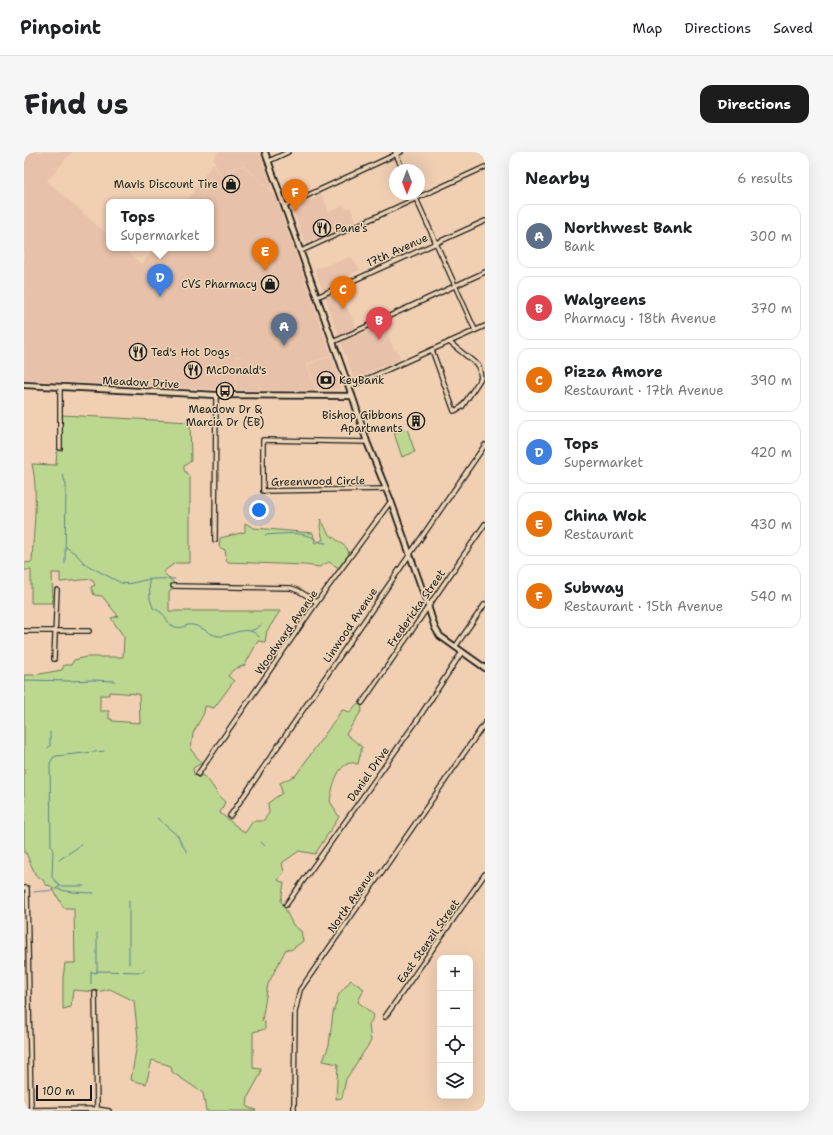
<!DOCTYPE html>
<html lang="en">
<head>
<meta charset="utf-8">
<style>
  body { margin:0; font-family:"Shantell Sans",sans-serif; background:#f6f6f6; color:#202124 }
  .controls { position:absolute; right:12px; bottom:12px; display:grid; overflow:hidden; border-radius:8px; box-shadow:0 4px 16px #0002 }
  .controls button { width:36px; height:36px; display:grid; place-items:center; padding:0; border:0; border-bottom:1px solid #e0e0e0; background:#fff; color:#202124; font:20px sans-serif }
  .compass { position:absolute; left:365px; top:12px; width:36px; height:36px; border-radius:50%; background:#fff; box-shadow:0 4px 16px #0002; rotate:180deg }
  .scale { position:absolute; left:12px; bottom:10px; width:56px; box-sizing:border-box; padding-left:4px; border:2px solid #1c1c1c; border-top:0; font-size:11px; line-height:14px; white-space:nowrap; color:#1c1c1c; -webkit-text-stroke:3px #edd5b5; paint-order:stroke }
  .you { position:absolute; left:235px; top:358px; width:14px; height:14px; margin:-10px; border:3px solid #fff; border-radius:50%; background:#1a73e8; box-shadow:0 0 0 6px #1a73e833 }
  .badge { display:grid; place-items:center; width:26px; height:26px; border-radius:50%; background:#1c1c1c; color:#fff; font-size:13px; font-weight:700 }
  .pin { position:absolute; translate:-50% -33px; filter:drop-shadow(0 1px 2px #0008) }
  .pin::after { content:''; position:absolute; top:21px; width:14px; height:12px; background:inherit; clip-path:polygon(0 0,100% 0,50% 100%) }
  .popup { position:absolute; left:82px; top:47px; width:108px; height:52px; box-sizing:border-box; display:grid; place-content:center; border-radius:8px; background:#fff; filter:drop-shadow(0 1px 3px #0005); font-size:13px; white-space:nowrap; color:#757577 }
  .popup b { font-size:15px; color:#202124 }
  .popup::after { content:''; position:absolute; left:50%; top:100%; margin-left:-8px; border:8px solid transparent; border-top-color:#fff }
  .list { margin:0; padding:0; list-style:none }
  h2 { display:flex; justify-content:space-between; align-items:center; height:52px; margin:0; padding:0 16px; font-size:17px }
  h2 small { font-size:13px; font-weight:400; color:#757577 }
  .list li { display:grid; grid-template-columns:26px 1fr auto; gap:12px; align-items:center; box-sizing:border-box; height:64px; margin:0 8px 8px; padding:0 8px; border:1px solid #e0e0e0; border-radius:12px }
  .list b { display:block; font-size:15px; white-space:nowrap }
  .list p { margin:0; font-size:13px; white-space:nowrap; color:#757577 }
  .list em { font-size:13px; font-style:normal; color:#757577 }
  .icon { flex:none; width:22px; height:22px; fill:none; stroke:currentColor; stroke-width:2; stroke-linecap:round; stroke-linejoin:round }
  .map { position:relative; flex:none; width:461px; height:959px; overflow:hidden; border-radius:12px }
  header { display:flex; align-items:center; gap:24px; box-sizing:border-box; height:56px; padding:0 20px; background:#fff; border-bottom:1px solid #e0e0e0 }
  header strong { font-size:19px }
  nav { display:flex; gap:22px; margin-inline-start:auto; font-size:14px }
  .intro { display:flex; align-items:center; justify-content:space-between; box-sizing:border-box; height:96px; padding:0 24px }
  h1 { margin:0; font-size:28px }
  .button { padding:10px 18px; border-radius:12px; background:#1c1c1c; color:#fff; font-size:14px; font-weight:700 }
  main { display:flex; gap:24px; padding:0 24px }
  aside { flex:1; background:#fff; border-radius:12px; box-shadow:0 4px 16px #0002 }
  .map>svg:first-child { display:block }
</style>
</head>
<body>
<header>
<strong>Pinpoint</strong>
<nav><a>Map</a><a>Directions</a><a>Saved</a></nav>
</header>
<div class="intro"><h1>Find us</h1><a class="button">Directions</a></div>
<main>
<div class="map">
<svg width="461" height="959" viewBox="0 0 461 959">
  <rect width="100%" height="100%" fill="#f0cfb3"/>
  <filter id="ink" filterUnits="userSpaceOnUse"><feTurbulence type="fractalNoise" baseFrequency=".025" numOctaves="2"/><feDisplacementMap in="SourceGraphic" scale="8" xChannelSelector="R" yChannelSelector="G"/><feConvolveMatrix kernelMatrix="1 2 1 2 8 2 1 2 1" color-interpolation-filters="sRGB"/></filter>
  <g filter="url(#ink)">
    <g fill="#e7c1a9">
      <polygon points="0,0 48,0 23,29 85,84 85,96 99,96 118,113 130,96 187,96 187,50 162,50 189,11 195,22 219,14 251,43 307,203 282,212 292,238 237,238 225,204 211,204 211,238 0,228"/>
      <polygon points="194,0 236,0 248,35 244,36 219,13 195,21 189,7"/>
      <polygon points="298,43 305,60 320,53 322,57 326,55 331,69 281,91 269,57"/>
      <polygon points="327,105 336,118 311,130 336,183 360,172 369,196 373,199 377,207 330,227 291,117"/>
      <polygon points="225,204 236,238 212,238 211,205"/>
      <polygon points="307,204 317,232 315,237 293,237 283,213"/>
    </g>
    <g fill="#bcd78f" stroke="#6c7a56" fill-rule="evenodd">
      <path d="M38 263 166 270 167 309 160 314V318L166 325V411H151L139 420 150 431 148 432V438L145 440V459H256L243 479 241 490 234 489 221 513 209 518 204 524 210 529 190 556 181 554 180 561 169 581 167 598 178 611 169 616 170 623 175 626 178 623C189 630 191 642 201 650L196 661 221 681 229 669H239L245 661 244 651 258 641 256 631 272 623 318 558 326 560 332 553 337 552 338 558 322 582 338 595 334 612C331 612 329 610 327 611 312 613 308 638 306 649L315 665 291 702 275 699 258 711 260 720 254 728 260 731 257 749 269 773 277 779 279 789 267 798 262 797 244 832 238 869 241 870V877L229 880V916L237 917 236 923 224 945 223 955 232 958 231 959H182L179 941 148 920 147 914 128 908 122 932 107 928 114 886 110 849 86 837 73 840 49 838 47 855 39 857V826L41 811H51L50 756H40L27 734 22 733 19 728 11 722 2 701H0V523H10L38 518 40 513H47L50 508 62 505H99L100 485 87 466 94 464 78 444 70 443 67 435 71 433 68 427 36 430V421H28L29 451H7V418H0V411L8 410C9 381 15 341 8 312L32 313 33 297H38ZM85 540 115 542 116 571 88 569V567H85V559H76V543H85Z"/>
      <polygon points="383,277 391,300 378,305 370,281"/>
      <polygon points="297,367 304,381 323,396 325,402 315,416 305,410 295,415 281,413 203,410 201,398 195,395 196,386 221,380 221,371 230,376 289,381 291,391 299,388 296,375"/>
      <polygon points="327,828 340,837 334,850 350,863 345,873 347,889 322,927 318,946 312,947 314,912 299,909 305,893 309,861 315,842"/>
    </g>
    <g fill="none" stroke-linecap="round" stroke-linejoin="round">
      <g stroke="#5a8094" stroke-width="1">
        <polyline points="39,323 42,333 41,412"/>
        <path d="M241 383C255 382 273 380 285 384 293 386 292 391 302 391"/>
        <path d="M42 395 52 402 61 412 97 431C108 433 113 429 122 428 132 426 141 427 151 427"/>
        <path d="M125 427 126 447 129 456C132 458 137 459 139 462 143 466 143 471 149 474 158 479 162 471 169 473 180 475 187 485 198 484 211 482 224 472 235 485"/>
        <polyline points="227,479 233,476 237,473"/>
        <polyline points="0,528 47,529 67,528 91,529"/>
        <polyline points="24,596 26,593 26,580"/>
        <polyline points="133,666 154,684 157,691 163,700"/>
        <polyline points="237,690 241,694"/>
        <polyline points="35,708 57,693"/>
        <polyline points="36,734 28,725 29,696 27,694 26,611 29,606 32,604 80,599"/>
        <polyline points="33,737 48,740 70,741"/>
        <path d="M10 740C19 738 28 741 36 734H60"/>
        <polyline points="105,748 105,812"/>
        <polyline points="73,819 119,820 121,817"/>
        <polyline points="67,832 67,820 73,821 73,781"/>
      </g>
      <defs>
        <g id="street">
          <polyline points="371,0 379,18"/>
          <polyline points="245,9 264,0"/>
          <polyline points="390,42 451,178"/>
          <polyline points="261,54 377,0"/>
          <polyline points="277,99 461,15"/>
          <polyline points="293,145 461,69"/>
          <polyline points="309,190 461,120"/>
          <polyline points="408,198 430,259 438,255 457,226 455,214 425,190"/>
          <polyline points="325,235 461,174"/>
          <polyline points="343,290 239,288 239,339 362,337"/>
          <polyline points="36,296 36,235"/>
          <polyline points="191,388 192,243"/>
          <polyline points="149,434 267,436 275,439 293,450"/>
          <polyline points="0,479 65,479"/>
          <polyline points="431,495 461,452"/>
          <polyline points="30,507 33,438"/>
          <polyline points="338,551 461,372"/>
          <polyline points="174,622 293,450 367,349"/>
          <polyline points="206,664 461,293"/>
          <polyline points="0,736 3,736 7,958"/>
          <polyline points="262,753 392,570 438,500"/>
          <polyline points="71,841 73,957"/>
          <polyline points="361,865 461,722"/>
          <polyline points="0,958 73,957 85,959"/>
          <polyline points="270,959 271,860 276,838 461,571"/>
        </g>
        <g id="secondary">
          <polyline points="241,0 330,249 343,290 367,349 404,454 411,476 416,484 461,516"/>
          <polyline points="0,233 192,243 328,244"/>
        </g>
      </defs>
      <use href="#street" stroke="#1c1c1c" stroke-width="6"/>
      <use href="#secondary" stroke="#1c1c1c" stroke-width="8"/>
      <use href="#street" stroke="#edd5b5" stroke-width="3.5"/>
      <use href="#secondary" stroke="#edd5b5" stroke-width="4.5"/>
    </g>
  </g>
  <defs>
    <symbol id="shop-ring" viewBox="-11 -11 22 22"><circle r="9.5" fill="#edd5b5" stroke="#1c1c1c" stroke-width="1.5"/><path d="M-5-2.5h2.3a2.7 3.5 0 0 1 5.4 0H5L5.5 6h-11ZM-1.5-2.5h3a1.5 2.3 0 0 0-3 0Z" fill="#1c1c1c"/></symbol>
    <symbol id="restaurant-ring" viewBox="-11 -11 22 22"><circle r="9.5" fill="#edd5b5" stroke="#1c1c1c" stroke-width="1.5"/><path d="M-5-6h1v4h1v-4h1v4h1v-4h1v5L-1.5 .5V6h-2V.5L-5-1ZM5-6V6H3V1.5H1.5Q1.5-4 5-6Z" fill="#1c1c1c"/></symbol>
    <symbol id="bank-ring" viewBox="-11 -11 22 22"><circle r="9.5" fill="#edd5b5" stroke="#1c1c1c" stroke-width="1.5"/><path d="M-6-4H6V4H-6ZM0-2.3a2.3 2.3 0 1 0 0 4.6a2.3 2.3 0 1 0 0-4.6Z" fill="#1c1c1c"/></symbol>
    <symbol id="bus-ring" viewBox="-11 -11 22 22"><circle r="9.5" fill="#edd5b5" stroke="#1c1c1c" stroke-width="1.5"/><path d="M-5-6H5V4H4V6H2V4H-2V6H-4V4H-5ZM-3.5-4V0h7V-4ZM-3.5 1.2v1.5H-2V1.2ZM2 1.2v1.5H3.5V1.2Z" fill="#1c1c1c"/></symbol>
    <symbol id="building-ring" viewBox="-11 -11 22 22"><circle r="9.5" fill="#edd5b5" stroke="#1c1c1c" stroke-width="1.5"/><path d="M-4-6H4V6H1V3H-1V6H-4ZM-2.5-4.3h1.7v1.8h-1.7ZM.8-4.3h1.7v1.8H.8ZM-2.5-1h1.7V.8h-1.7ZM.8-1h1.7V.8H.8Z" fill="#1c1c1c"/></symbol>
  </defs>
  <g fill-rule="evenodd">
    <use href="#shop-ring" x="197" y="22" width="20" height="20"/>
    <use href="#restaurant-ring" x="288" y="66" width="20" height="20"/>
    <use href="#shop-ring" x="236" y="122" width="20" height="20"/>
    <use href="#restaurant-ring" x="104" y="190" width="20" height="20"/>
    <use href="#restaurant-ring" x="159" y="208" width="20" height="20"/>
    <use href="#bank-ring" x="292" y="218" width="20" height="20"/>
    <use href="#bus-ring" x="191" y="229" width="20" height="20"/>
    <use href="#building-ring" x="382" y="259" width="20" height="20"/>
  </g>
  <g text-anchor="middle" stroke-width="3" stroke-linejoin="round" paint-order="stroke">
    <g font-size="11" fill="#1c1c1c" stroke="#edd5b5" text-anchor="start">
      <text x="194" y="36" text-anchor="end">Mavis Discount Tire</text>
      <text x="311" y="80">Pane's</text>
      <text x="233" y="136" text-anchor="end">CVS Pharmacy</text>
      <text x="127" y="204">Ted's Hot Dogs</text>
      <text x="182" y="222">McDonald's</text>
      <text x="315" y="232">KeyBank</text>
      <text x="201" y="261" text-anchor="middle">Meadow Dr &amp;<tspan x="201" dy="13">Marcia Dr (EB)</tspan></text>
      <text x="379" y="267" text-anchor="end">Bishop Gibbons<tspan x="379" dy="13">Apartments</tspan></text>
    </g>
    <g font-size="11" fill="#1c1c1c" stroke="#edd5b5">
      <text transform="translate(373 98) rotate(-24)" y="4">17th Avenue</text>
      <text transform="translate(117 230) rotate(3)" y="4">Meadow Drive</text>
      <text transform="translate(294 329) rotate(-1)" y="4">Greenwood Circle</text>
      <text transform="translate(392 456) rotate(-55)" y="4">Fredericka Street</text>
      <text transform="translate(326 473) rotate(-56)" y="4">Linwood Avenue</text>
      <text transform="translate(262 480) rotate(-55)" y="4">Woodward Avenue</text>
      <text transform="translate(344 622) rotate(-55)" y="4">Daniel Drive</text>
      <text transform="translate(327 749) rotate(-55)" y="4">North Avenue</text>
      <text transform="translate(404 789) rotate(-55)" y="4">East Stenzil Street</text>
    </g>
  </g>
</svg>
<div class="controls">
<button>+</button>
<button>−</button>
<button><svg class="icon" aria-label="locate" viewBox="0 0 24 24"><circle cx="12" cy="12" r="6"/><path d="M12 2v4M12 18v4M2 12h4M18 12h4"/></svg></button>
<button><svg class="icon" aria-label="layers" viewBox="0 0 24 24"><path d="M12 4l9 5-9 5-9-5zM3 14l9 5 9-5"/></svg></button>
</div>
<svg class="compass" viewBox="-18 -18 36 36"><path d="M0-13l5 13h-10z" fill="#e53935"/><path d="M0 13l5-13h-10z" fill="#757577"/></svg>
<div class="scale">100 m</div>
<div class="you"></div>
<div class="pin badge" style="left:260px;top:194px;background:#5c6f8a">A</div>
<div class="pin badge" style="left:355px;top:188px;background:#e0444e">B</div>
<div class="pin badge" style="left:319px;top:157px;background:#e8710a">C</div>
<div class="pin badge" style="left:136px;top:145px;background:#3f7fe0">D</div>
<div class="popup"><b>Tops</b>Supermarket</div>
<div class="pin badge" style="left:241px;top:119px;background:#e8710a">E</div>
<div class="pin badge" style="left:271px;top:60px;background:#e8710a">F</div>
</div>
<aside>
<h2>Nearby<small>6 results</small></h2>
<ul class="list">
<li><span class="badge" style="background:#5c6f8a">A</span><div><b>Northwest Bank</b><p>Bank</p></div><em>300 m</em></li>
<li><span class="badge" style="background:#e0444e">B</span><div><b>Walgreens</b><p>Pharmacy · 18th Avenue</p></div><em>370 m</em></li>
<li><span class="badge" style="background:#e8710a">C</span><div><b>Pizza Amore</b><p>Restaurant · 17th Avenue</p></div><em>390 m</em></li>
<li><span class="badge" style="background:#3f7fe0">D</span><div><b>Tops</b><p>Supermarket</p></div><em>420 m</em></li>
<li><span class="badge" style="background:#e8710a">E</span><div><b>China Wok</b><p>Restaurant</p></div><em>430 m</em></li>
<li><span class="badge" style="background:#e8710a">F</span><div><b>Subway</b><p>Restaurant · 15th Avenue</p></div><em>540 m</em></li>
</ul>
</aside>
</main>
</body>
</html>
